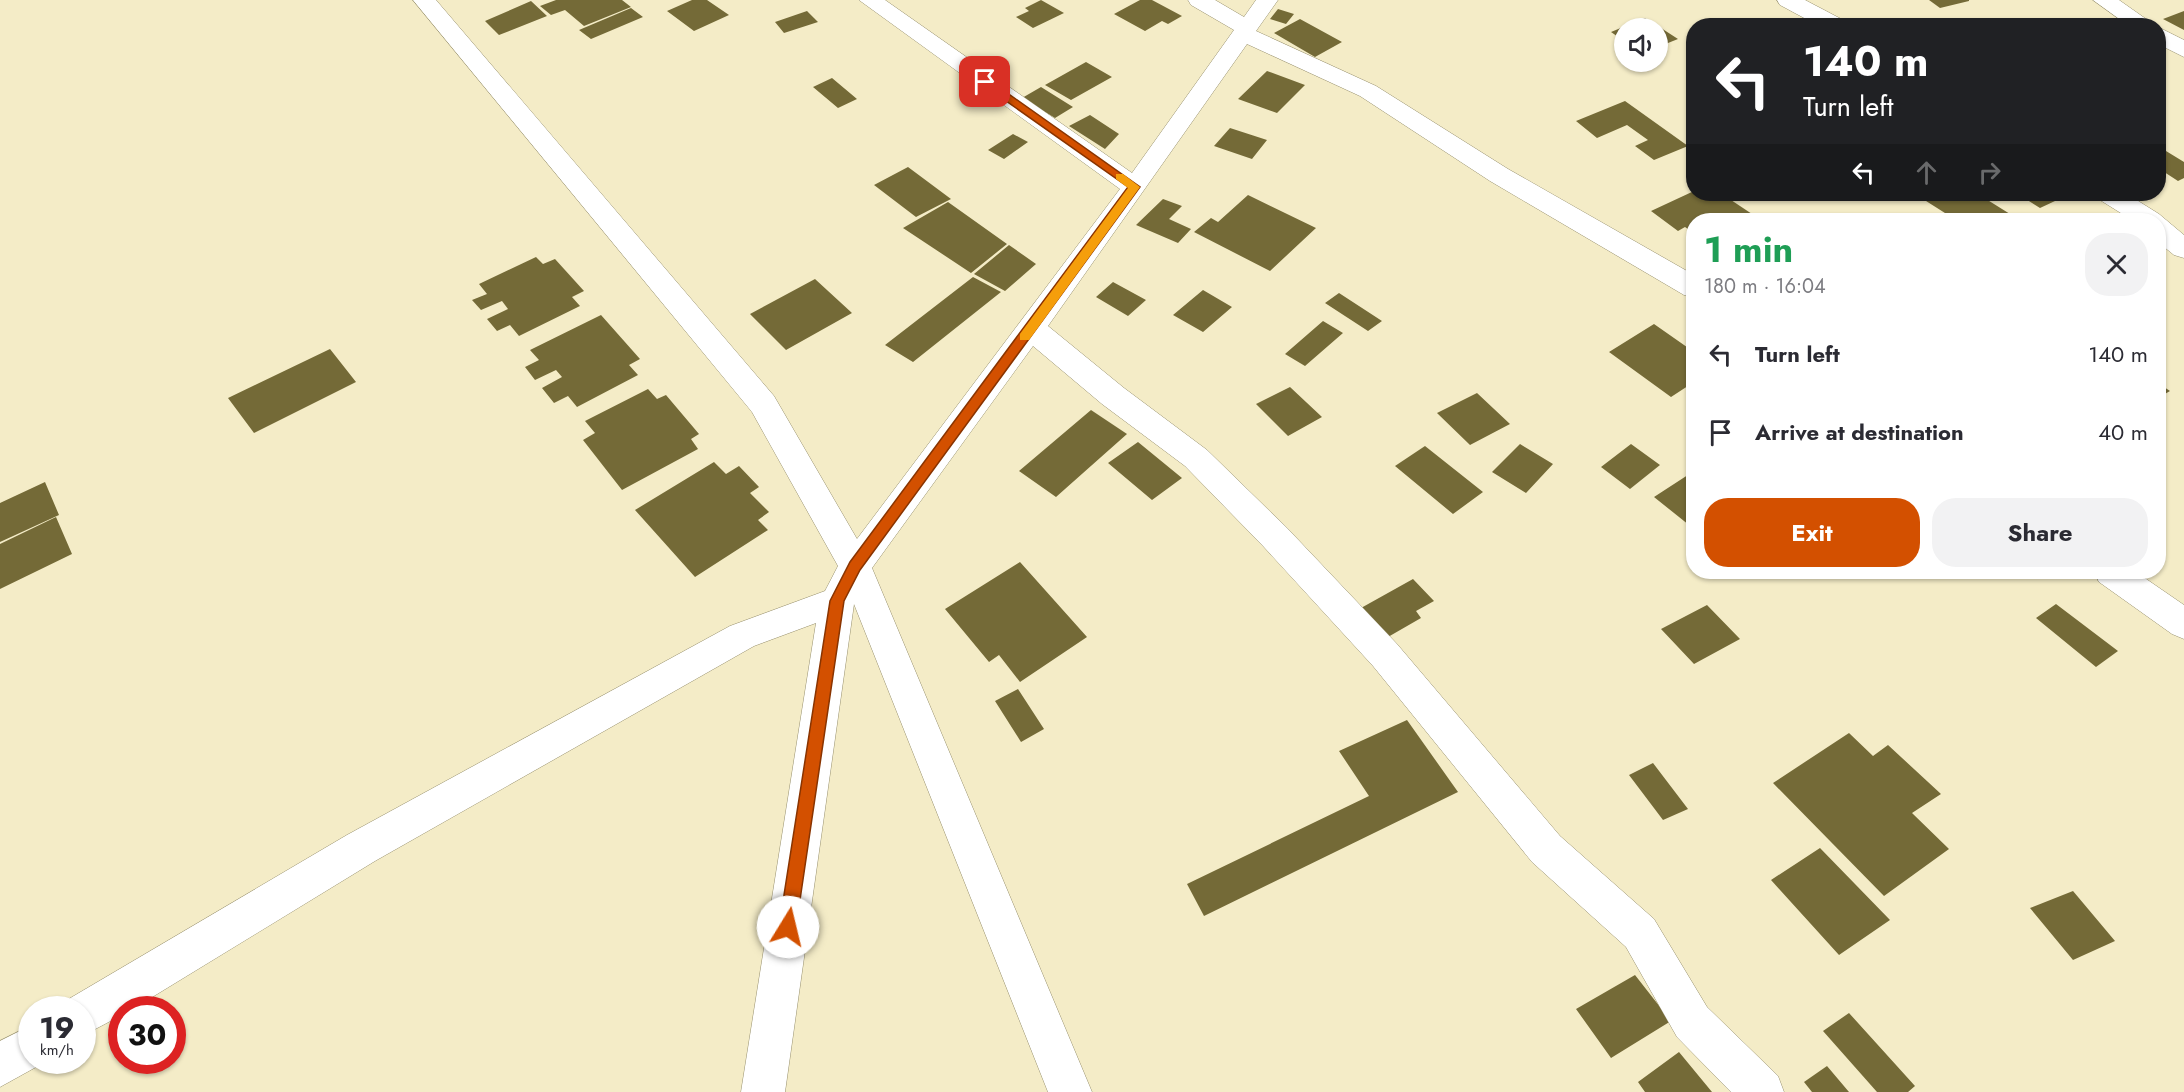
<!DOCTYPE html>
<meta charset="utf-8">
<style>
:root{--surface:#fff;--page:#f2f2f3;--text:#2b2b33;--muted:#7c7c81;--accent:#d35000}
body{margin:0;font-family:Jost,sans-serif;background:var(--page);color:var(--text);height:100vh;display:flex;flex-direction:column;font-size:22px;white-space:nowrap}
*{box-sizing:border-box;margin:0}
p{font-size:20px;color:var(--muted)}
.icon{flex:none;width:33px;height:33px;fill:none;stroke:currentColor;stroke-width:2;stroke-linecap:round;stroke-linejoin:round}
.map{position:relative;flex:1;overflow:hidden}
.details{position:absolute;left:1686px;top:213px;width:480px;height:366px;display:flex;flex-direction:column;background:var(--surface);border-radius:24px;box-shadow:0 2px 4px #0004}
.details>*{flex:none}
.guide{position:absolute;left:1686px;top:18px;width:480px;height:183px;border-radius:24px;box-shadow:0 2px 4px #0004;background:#202124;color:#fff;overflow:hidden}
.buttons{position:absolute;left:1614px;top:18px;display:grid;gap:12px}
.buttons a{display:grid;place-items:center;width:54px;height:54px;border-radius:50%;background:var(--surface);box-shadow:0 2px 4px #0004;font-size:30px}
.speed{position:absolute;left:18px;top:996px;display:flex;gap:12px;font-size:30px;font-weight:700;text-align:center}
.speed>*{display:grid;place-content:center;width:78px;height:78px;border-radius:50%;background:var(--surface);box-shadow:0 2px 4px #0004;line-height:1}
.speed small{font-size:15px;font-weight:400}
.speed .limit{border:9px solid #d22;background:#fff;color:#111}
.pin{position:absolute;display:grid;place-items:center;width:51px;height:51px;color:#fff;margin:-26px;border-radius:12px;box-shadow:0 3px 9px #0006}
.me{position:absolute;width:66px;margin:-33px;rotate:9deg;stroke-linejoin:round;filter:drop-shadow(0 0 4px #0008)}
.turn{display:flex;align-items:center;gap:21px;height:126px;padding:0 18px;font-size:27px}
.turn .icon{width:78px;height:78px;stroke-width:2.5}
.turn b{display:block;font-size:42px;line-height:51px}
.lanes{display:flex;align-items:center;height:57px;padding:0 18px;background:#0003;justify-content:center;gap:30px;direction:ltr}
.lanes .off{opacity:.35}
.round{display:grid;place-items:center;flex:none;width:63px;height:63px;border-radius:24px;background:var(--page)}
.overview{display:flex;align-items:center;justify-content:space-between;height:102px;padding:0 18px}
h1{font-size:36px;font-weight:700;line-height:45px;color:#1e9e55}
.cta{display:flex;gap:12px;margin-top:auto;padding:12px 18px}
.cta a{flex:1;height:69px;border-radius:24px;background:var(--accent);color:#fff;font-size:24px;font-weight:700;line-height:69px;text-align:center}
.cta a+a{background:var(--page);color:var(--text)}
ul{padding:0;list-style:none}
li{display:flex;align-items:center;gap:18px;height:78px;padding:0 18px}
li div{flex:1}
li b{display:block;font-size:22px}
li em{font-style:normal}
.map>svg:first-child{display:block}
.building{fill:#746a37}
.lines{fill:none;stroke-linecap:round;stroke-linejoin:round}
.minor-casing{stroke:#97906e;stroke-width:1}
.minor{fill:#fff;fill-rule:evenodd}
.route{fill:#d35000;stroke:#893400;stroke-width:1.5}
.slow{fill:#f59e0b}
</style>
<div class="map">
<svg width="2184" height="1092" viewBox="0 0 2184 1092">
<rect width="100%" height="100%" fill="#f4ecc7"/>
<path class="building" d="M556 0H622L631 7 584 26 565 10 551 15 540 6Z
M692 0H707L729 15 694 31 667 11Z
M1041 0 1064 13 1033 28 1016 17 1029 11 1025 8Z
M1140 0H1152L1182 16 1168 24 1162 21 1145 31 1114 14Z
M1929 0H1969V1L1940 8Z
M531 1 547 16 499 35 485 21Z
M631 8 643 17 591 39 579 30Z
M1278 9 1294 14 1286 24 1270 19Z
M807 11 818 22 784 33 775 22Z
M2184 11V30L2163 19Z
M1645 18 1661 28 1678 39 1658 47V28H1624V41L1611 32Z
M1300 19 1342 42 1315 57 1274 33Z
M1813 19 1819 26H1796L1793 22Z
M1086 62 1112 77 1071 100 1045 85Z
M1267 71 1305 85 1277 113 1238 99Z
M832 78 857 99 838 108 813 87Z
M1041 87 1073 107 1055 118 1022 98Z
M1625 101 1688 146 1654 160 1635 146 1648 140 1627 125 1597 138 1576 121Z
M1090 115 1119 134 1105 149 1069 126Z
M1230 128 1267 140 1252 159 1214 146Z
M1013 134 1028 142 1004 159 988 150Z
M2166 151 2184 162V178L2178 181 2158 168V153Z
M908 167 951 199 916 217 874 185Z
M1694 191V194H1722L1761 220H1694V233L1685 227 1678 231 1651 211Z
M1915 194H1978L2018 219 1956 220Z
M2018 194H2070L2040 208Z
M1248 195 1316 228 1270 271 1194 232 1211 218 1218 222Z
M1163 199 1182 206 1169 219 1191 229 1178 243 1136 225Z
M948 202 1007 244 971 273 903 228Z
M1937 213 1948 220H1922Z
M1009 245 1036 264 1005 291 974 274Z
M536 257 543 264 555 259 584 291 572 297 580 306 519 336 510 325 497 331 487 319 508 309 502 301 481 310 472 300 487 294 479 284Z
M973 277 1001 292 913 362 885 345Z
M815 279 852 313 786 350 750 314Z
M1113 282 1146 300 1128 316 1096 297Z
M1203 290 1232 307 1203 332 1173 315Z
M1339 293 1382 321 1368 331 1325 303Z
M601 315 640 359 629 365 638 375 577 407 568 396 554 403 542 388 562 377 556 370 535 380 525 367 539 360 530 350Z
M1323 321 1343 333 1305 366 1285 354Z
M1654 324 1694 352V382L1671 397 1609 352Z
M330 349 356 382 254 433 228 398Z
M2158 383 2170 391 2158 398Z
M1290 387 1322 417 1288 436 1256 404Z
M648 389 657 399 666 395 699 434 691 439 698 449 622 490 583 440 595 433 585 421Z
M1477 393 1510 424 1470 445 1437 413Z
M1091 410 1127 434 1056 497 1019 471Z
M1138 442 1182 478 1152 500 1108 463Z
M1520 444 1553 464 1526 493 1492 472Z
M1631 444 1660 465 1630 489 1601 467Z
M1425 446 1483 492 1453 514 1395 466Z
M714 462 726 474 739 466 759 487 750 493 769 512 758 520 768 530 695 577 635 510Z
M1694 471V529L1654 497Z
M45 482 59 515 0 542V503Z
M56 517 72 554 0 589V544Z
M1020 562 1087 637 1020 682 999 655 989 662 945 609Z
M1413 579 1434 601 1416 611 1421 618 1388 637 1361 608Z
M2056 604 2118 651 2096 667 2036 618Z
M1707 605 1740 639 1694 664 1661 629Z
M1018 689 1044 729 1021 742 995 701Z
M1407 720 1458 792 1204 916 1187 884 1369 796 1339 751Z
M1849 733 1873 756 1888 745 1941 794 1912 813 1949 849 1884 896 1773 783Z
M1653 763 1688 809 1663 820 1629 775Z
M1820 848 1890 920 1839 955 1771 880Z
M2073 891 2115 941 2073 960 2030 908Z
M1635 975 1671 1021 1611 1058 1576 1009Z
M1849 1013 1915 1086 1908 1092H1877L1823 1031Z
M1679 1052 1712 1092H1645L1638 1082Z
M1827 1066 1849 1092H1812L1804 1082Z"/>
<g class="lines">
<defs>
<path id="minor" d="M413 0H436L774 396 857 539 1120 189 859 0H885L1132 173 1234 30 1191 5 1188 0H1215L1244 17 1256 0H1278L1256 31 1376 86 1508 169 1694 275V297L1684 295 1490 181 1360 96 1247 44 1048 326 1124 388 1207 450 1287 528 1397 644 1560 836 1654 919 1707 1007 1778 1076 1784 1092H1731L1677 1037 1626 947 1532 862 1373 666 1263 546 1185 466 1102 404 1033 346 872 568 1092 1092H1048L854 604 785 1092H741L816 623 754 646 375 861 131 1010H122V1015L82 1036V1010H63L67 1000 347 835 730 626 825 591 838 566 752 412Z
M1777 0H1805L1845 21 1848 26H1819L1780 5Z
M2093 0H2119L2156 26H2129Z
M2158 27 2184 40V57L2158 44Z
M2096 194H2127L2159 214 2184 235V258L2174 255 2158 242V220H2132L2100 200Z
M2094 572H2136L2184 605V639L2172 634 2099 582Z
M32 1025V1060L47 1061 0 1087V1041Z"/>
</defs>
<use href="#minor" class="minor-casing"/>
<use href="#minor" class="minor"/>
</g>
<path class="route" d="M982 80H989L1140 187 860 570 844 601 796 927 794 933 788 935 782 933 779 927 830 601 850 562 1128 187 982 84Z"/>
<path class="slow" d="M1116 174H1123L1140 187 1029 340H1020V334L1128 188 1116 179Z"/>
</svg>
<div class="buttons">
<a><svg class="icon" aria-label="sound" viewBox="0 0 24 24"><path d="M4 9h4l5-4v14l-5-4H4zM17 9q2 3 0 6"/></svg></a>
</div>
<div class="speed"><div>19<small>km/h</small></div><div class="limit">30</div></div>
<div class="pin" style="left:985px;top:82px;background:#d93025"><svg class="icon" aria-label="arrive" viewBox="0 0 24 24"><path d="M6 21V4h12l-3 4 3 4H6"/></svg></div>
<svg class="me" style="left:788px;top:927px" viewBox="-20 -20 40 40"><circle r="19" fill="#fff"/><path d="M0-13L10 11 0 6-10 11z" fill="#d35000"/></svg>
<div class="guide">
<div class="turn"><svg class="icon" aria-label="left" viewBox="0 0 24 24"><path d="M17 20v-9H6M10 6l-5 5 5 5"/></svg><div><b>140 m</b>Turn left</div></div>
<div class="lanes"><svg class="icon" aria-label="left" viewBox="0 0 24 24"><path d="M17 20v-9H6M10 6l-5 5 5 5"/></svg><svg class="icon off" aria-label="ahead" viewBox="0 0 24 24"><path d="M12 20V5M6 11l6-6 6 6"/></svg><svg class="icon off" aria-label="right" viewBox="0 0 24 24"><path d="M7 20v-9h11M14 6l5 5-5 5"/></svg></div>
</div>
<section class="details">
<div class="overview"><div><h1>1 min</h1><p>180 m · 16:04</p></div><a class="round"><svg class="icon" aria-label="close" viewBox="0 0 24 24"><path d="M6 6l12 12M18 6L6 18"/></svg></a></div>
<ul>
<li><svg class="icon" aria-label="left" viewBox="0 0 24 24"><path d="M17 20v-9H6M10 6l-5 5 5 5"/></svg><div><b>Turn left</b></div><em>140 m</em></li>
<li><svg class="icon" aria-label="arrive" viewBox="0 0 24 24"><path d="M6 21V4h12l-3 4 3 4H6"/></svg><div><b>Arrive at destination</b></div><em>40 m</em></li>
</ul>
<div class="cta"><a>Exit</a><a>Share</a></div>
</section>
</div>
